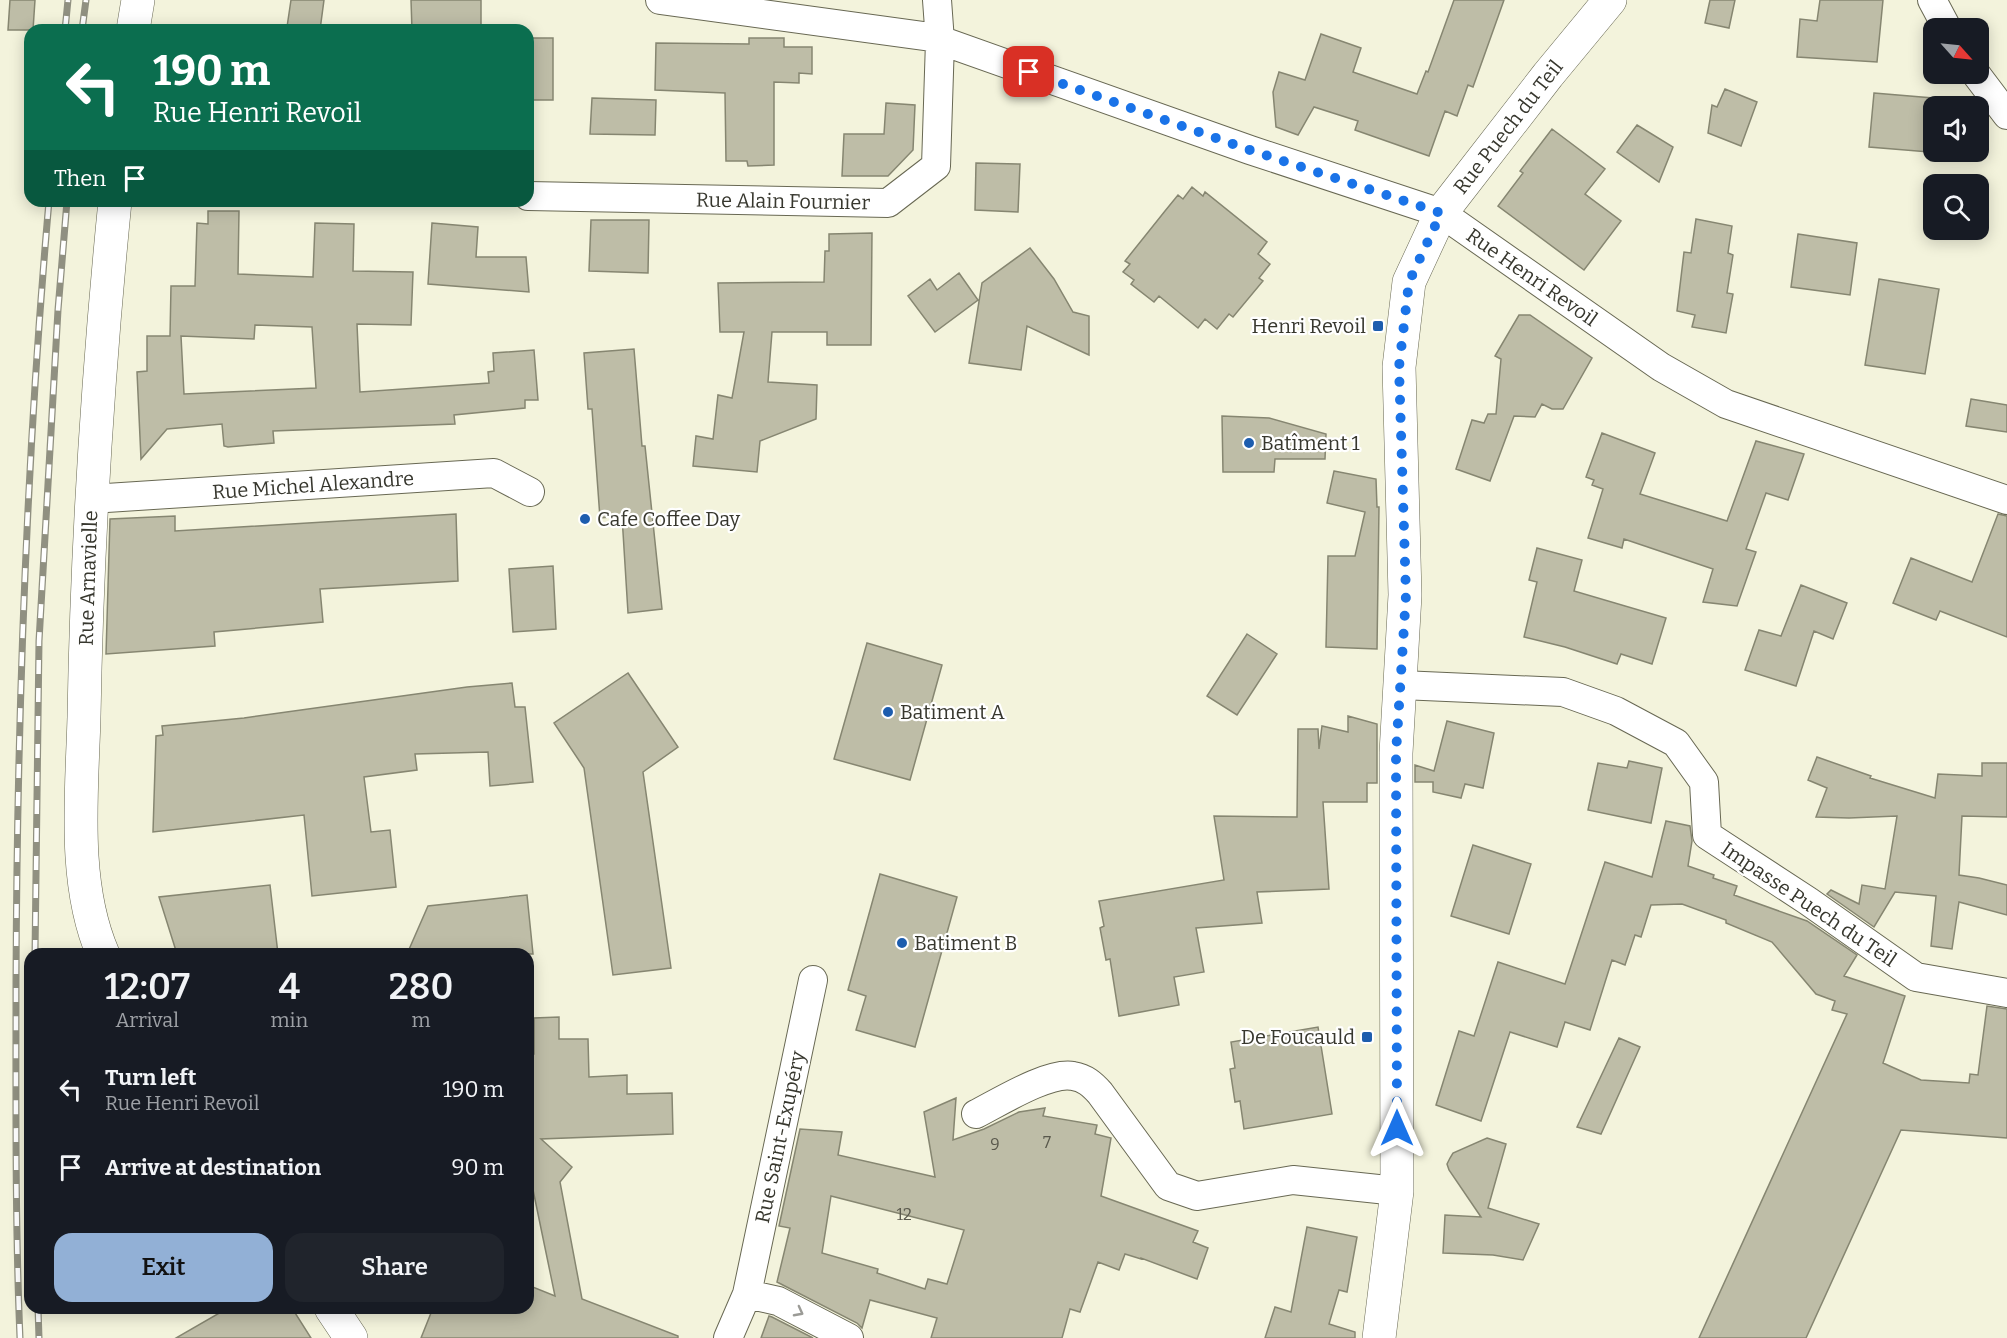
<!DOCTYPE html>
<meta charset="utf-8">
<style>
:root{--surface:#171b24;--page:#20242c;--text:#f1f3f6;--muted:#9ea1a6;--accent:#92b0d6}
body{margin:0;font-family:Bitter,serif;background:var(--page);color:var(--text);height:100vh;display:flex;flex-direction:column;font-size:22px;white-space:nowrap}
*{box-sizing:border-box;margin:0}
p{font-size:20px;color:var(--muted)}
.icon{flex:none;width:33px;height:33px;fill:none;stroke:currentColor;stroke-width:2;stroke-linecap:round;stroke-linejoin:round}
.map{position:relative;flex:1;overflow:hidden}
.drawer{position:absolute;left:24px;top:948px;width:510px;height:366px;display:flex;flex-direction:column;background:var(--surface);border-radius:18px;box-shadow:0 3px 15px #0003}
.drawer>*{flex:none}
.guide{position:absolute;left:24px;top:24px;width:510px;height:183px;border-radius:18px;box-shadow:0 3px 15px #0003;background:#0b6e4f;color:#fff;overflow:hidden}
.needle{width:39px;rotate:117deg}
.fabs{position:absolute;left:1923px;top:18px;display:grid;gap:12px}
.fabs a{display:grid;place-items:center;width:66px;height:66px;border-radius:12px;background:var(--surface);box-shadow:0 3px 15px #0003;font-size:30px}
.pin{position:absolute;display:grid;place-items:center;width:51px;height:51px;color:#fff;margin:-26px;border-radius:12px;box-shadow:0 3px 9px #0006}
.me{position:absolute;width:66px;margin:-33px;rotate:0deg;stroke-linejoin:round;filter:drop-shadow(0 0 4px #0008)}
.turn{display:flex;align-items:center;gap:21px;height:126px;padding:0 30px;font-size:27px}
.turn .icon{width:78px;height:78px;stroke-width:2.5}
.turn b{display:block;font-size:42px;line-height:51px}
.then{display:flex;align-items:center;height:57px;padding:0 30px;background:#0003;gap:12px;font-size:22px}
.eta{display:flex;justify-content:space-evenly;align-items:center;height:102px;text-align:center}
.eta b{font-size:36px;font-weight:600;line-height:42px}
.primary-button{display:flex;gap:12px;margin-top:auto;padding:12px 30px}
.primary-button a{flex:1;height:69px;border-radius:18px;background:var(--accent);color:#111;font-size:24px;font-weight:600;line-height:69px;text-align:center}
.primary-button a+a{background:var(--page);color:var(--text)}
ul{padding:0;list-style:none}
li{display:flex;align-items:center;gap:18px;height:78px;padding:0 30px}
li div{flex:1}
li b{display:block;font-size:22px}
li em{font-style:normal}
.map>svg:first-child{display:block}
.building{fill:#bebda7;stroke:#868671;stroke-width:1.5;fill-rule:evenodd}
.lines{fill:none;stroke-linecap:round;stroke-linejoin:round}
.minor-casing{stroke:#686853;stroke-width:30}
.tertiary-casing{stroke:#686853;stroke-width:34}
.minor{stroke:#fff;stroke-width:28}
.tertiary{stroke:#fff;stroke-width:33}
.rail-casing{stroke:#909081;stroke-width:7}
.rail{stroke:#fff;stroke-width:4.5;stroke-dasharray:14;stroke-linecap:butt}
.oneway{stroke:#9b9b96}
.route{stroke:#1a73e8;stroke-width:10;stroke-dasharray:0 18}
.poi-dot{fill:#1d5dae;stroke:#fff;stroke-width:2}
.labels{text-anchor:middle;dominant-baseline:central;stroke-width:4.5;stroke-linejoin:round;paint-order:stroke}
.number-label{font-size:16px;fill:#59584c}
.street-label{font-size:20px;fill:#37372e;stroke:#fff}
.poi-label{font-size:20px;fill:#37372e;stroke:#fff;text-anchor:start}
</style>
<div class="map">
<svg width="2007" height="1338" viewBox="0 0 2007 1338">
<rect width="100%" height="100%" fill="#f3f3dc"/>
<path class="building" d="M10 0H35L33 30H8Z
M291 0H324L320 30 287 27Z
M411 0H481V29L412 30Z
M1454 0H1504L1473 87 1468 85 1457 116 1445 111 1429 156 1355 130 1358 121 1314 107 1298 135 1276 127 1273 92 1279 72 1305 80 1321 34 1361 48 1353 72 1417 94 1426 71 1428 72Z
M1710 0H1735L1729 28 1705 23Z
M1820 0H1883L1877 62 1797 57 1800 19 1817 21Z
M528 38H553V100H528Z
M749 38H784V47H812V74L799 73V83L774 82V165L748 166 747 161H726L725 93 655 90 656 43 749 44Z
M1725 89 1757 102 1741 146 1708 133 1712 105 1717 107Z
M1874 93 1933 98 1929 152 1869 147Z
M592 98 656 100 655 135 590 134Z
M886 103 915 105 913 150 888 176H842L844 134H884Z
M1637 125 1673 147 1659 182 1617 152Z
M1552 129 1605 169 1585 194 1621 221 1584 270 1498 206 1523 173 1520 171Z
M976 163 1020 164 1018 212 975 210Z
M1192 187 1203 196 1205 192 1267 242 1258 254 1270 264 1259 278 1263 281 1233 317 1229 314 1217 329 1205 319 1198 328 1159 296 1154 302 1131 284 1134 280 1123 272 1130 264 1125 261 1165 211 1178 195 1183 199Z
M208 211H239L238 274 313 277 315 223 354 224 353 271 413 272 411 325 357 324 360 392 489 383 488 372 494 371 493 353 534 350 538 400H525V408L454 415 455 424 273 431 274 443 228 447 224 446 222 424 167 429 141 459 137 372 147 371V336H170L171 286H195L197 223 208 224ZM255 325 312 327 316 388 184 394 181 336 254 339Z
M1696 219 1732 226 1728 253 1733 255 1727 293 1733 294 1726 333 1692 327 1695 315 1677 311 1684 252 1691 253Z
M591 220H649L648 273 589 271Z
M432 223 478 227 476 257H526L529 292 428 284Z
M872 233 871 345H827V332H772L768 382 817 385 816 419 760 441 757 472 693 466 696 436 713 439 718 395 732 398 744 332H720L718 283 824 282 825 251H829V234Z
M1798 234 1857 243 1850 295 1791 287Z
M1030 248 1054 279 1073 312 1089 316V355L1027 326 1021 370 969 363 982 283Z
M959 273 978 300 935 332 908 296 930 279 937 290Z
M1879 279 1939 289 1925 374 1865 365Z
M1519 315H1530L1592 358 1563 409H1552L1542 404 1535 417 1514 416 1490 481 1456 469 1472 420 1484 423 1488 414H1496L1501 359 1495 356Z
M634 349 642 446H645L662 609 628 613 622 516 600 518 592 409H588L584 353Z
M1971 399 2007 405V432L1966 426Z
M1222 416 1269 418 1326 434 1325 459H1275L1274 472H1223Z
M1602 433 1655 453 1640 494 1727 521 1756 441 1804 454 1788 500 1766 493 1746 549 1756 552 1737 606 1703 602 1713 569 1624 539 1622 548 1588 538 1603 489 1592 485 1594 480 1586 477Z
M1334 471 1376 479 1377 507H1379L1377 649 1326 647 1328 556H1355L1365 512 1327 503Z
M456 514 458 581 320 589 323 622 214 632 215 646 106 654 110 519 175 516V531Z
M1998 514 2007 516V637L1940 611 1936 620 1893 603 1911 558 1972 582Z
M1537 548 1582 560 1574 591 1666 618 1652 664 1621 654 1617 664 1565 647 1524 637 1537 582 1529 580Z
M553 566 556 629 513 632 509 569Z
M1801 585 1847 603 1833 639 1814 631 1796 686 1745 670 1759 630 1781 636Z
M1247 634 1277 654 1237 715 1207 696Z
M867 643 942 665 910 780 834 759Z
M628 673 678 747 643 772 671 968 613 975 584 768 554 723Z
M512 683 515 707H525L533 782 490 786 488 752 415 754 417 770 364 777 371 832 390 830 396 887 312 896 304 815 153 832 156 736 163 735 162 726 244 718 467 687Z
M1348 716 1377 724V783H1367V802H1323L1329 889 1257 892 1262 923 1196 928 1204 972 1174 977 1179 1005 1119 1016 1110 959 1106 960 1100 928 1104 926 1099 901 1224 880 1214 816 1297 817 1298 729H1318L1319 749 1322 726 1348 732Z
M1447 721 1494 733 1483 788 1465 784 1461 798 1433 792V782H1415V765L1434 771Z
M1817 757 1871 776 1870 778 1935 798 1938 774 1982 776V763H2007V817L1962 816 1959 875 1979 878 2007 885V915L1959 902 1952 949 1931 946 1936 896 1895 892 1874 927 1827 894 1831 890 1859 904 1862 885 1885 889 1897 816 1849 818 1816 817 1827 788 1808 780Z
M1629 761 1662 768 1651 823 1588 810 1598 763 1627 768Z
M1666 821 1690 826 1692 841 1688 866 1714 875 1713 878 1737 886 1734 895 1807 921 1857 955 1844 976 1905 996 1883 1063 1921 1080 1969 1083 1970 1074 1978 1075 1987 1006 2007 1009V1138L1901 1130 1806 1338H1699L1847 1014 1832 1010 1835 1001 1816 994 1772 942 1726 923V920L1682 904 1651 905 1641 937 1635 935 1625 965 1612 960 1590 1030 1565 1022 1557 1047 1510 1032 1481 1121 1436 1105 1459 1031 1474 1036 1498 962 1565 984 1605 862 1652 877Z
M1473 845 1531 864 1509 934 1451 916Z
M880 874 957 897 915 1047 856 1030 866 996 848 990Z
M270 885 278 954H177L159 897Z
M527 895 533 954H407L428 906Z
M559 1017V1039H588L589 1077 627 1075V1094L672 1093 673 1134 541 1139 572 1167 560 1182 582 1299 678 1336V1338H421L433 1308H528V1285L555 1296 532 1185 528 1186V1054H534V1018Z
M1318 1027 1332 1114 1244 1129 1240 1101 1235 1102 1230 1069 1235 1068 1231 1042Z
M1619 1038 1640 1047 1601 1134 1577 1127Z
M956 1098 953 1140 984 1129 1019 1112 1045 1108 1043 1116 1097 1125 1095 1134 1111 1138 1101 1196 1198 1231 1193 1242 1208 1248 1197 1279 1141 1258V1259L1125 1254 1119 1270 1098 1262 1080 1312 1070 1309 1062 1338H931L937 1318 870 1300 862 1328 857 1323 777 1282 790 1228 779 1226 800 1129 842 1132 838 1155 935 1177 924 1112ZM831 1196 964 1230 947 1284 928 1279 925 1289 877 1273 878 1269 822 1253Z
M1487 1138 1506 1144 1488 1208 1539 1224 1523 1260 1493 1255 1443 1253 1445 1215 1481 1217 1449 1170 1447 1164 1450 1158 1453 1153Z
M1307 1227 1357 1237 1347 1292 1339 1290 1329 1324 1355 1332V1338H1265L1275 1307 1291 1312Z
M228 1308H292L311 1338H176Z
M769 1316 772 1317 813 1338H761Z"/>
<g class="lines">
<defs>
<path id="minor" d="M660 0 931 37 1250 150 1441 213 1661 367 1726 404 2007 500
M1932 0 1947 28
M1976 74 2007 115
M528 196 888 203 936 166 940 41 937 0
M91 499 494 473 530 492
M1401 685 1563 692 1616 711 1676 743 1704 782 1707 835 1808 901 1916 977 2007 993
M976 1114C998 1103 1049 1071 1073 1076 1085 1078 1092 1084 1100 1093L1168 1186 1197 1196 1293 1180 1397 1191
M747 1294 778 1301 849 1338
M728 1338 747 1294 813 980"/>
<path id="tertiary" d="M133 30 138 0
M103 954C72 883 82 792 84 717 87 544 98 372 115 201
M331 1308 351 1338
M1379 1338 1397 1191 1396 753 1405 595 1399 367 1409 282 1441 213 1548 75 1610 0"/>
</defs>
<use href="#minor" class="minor-casing"/>
<use href="#tertiary" class="tertiary-casing"/>
<use href="#minor" class="minor"/>
<use href="#tertiary" class="tertiary"/>
<defs>
<path id="rail" d="M65 30 68 0
M82 30 86 0
M35 954 39 641 58 310 67 201
M38 1308 39 1338
M20 1338C15 1220 16 1102 16 983 17 722 26 461 49 201"/>
</defs>
<use href="#rail" class="rail-casing"/>
<use href="#rail" class="rail"/>
</g>
<defs><path id="oneway-chevron" d="M-2-3.5L2.5 0L-2 3.5" fill="none" stroke-width="1.6" stroke-linecap="round" stroke-linejoin="round" transform="scale(1.5)"/></defs>
<use class="oneway" href="#oneway-chevron" transform="translate(799 1312) rotate(28)"/>
<g class="lines">
<path class="route" d="M1029 72 1250 150 1441 213 1409 282 1399 367 1406 595 1396 753 1397 1128"/>
</g>
<g class="poi-dot">
<rect x="1372" y="320" width="12" height="12" rx="3"/>
<circle cx="1249" cy="443" r="6"/>
<circle cx="585" cy="519" r="6"/>
<circle cx="888" cy="712" r="6"/>
<circle cx="902" cy="943" r="6"/>
<rect x="1361" y="1031" width="12" height="12" rx="3"/>
</g>
<g class="labels">
<g class="number-label">
<text x="1047" y="1142">7</text>
<text x="995" y="1144">9</text>
<text x="904" y="1214">12</text>
</g>
<g class="street-label">
<text transform="translate(1508 127) rotate(-52)">Rue Puech du Teil</text>
<text transform="translate(783 201) rotate(1)">Rue Alain Fournier</text>
<text transform="translate(1532 277) rotate(35)">Rue Henri Revoil</text>
<text transform="translate(313 485) rotate(-4)">Rue Michel Alexandre</text>
<text transform="translate(88 578) rotate(-88)">Rue Arnavielle</text>
<text transform="translate(1809 904) rotate(34)">Impasse Puech du Teil</text>
<text transform="translate(780 1137) rotate(-78)">Rue Saint-Exupéry</text>
</g>
<g class="poi-label">
<text x="1366" y="326" text-anchor="end">Henri Revoil</text>
<text x="1261" y="443">Batîment 1</text>
<text x="597" y="519">Cafe Coffee Day</text>
<text x="900" y="712">Batiment A</text>
<text x="914" y="943">Batiment B</text>
<text x="1355" y="1037" text-anchor="end">De Foucauld</text>
</g>
</g>
</svg>
<div class="fabs">
<a><svg class="needle" viewBox="-14 -14 28 28"><path d="M0-13l5 13h-10z" fill="#e53935"/><path d="M0 13l5-13h-10z" fill="#9ea1a6"/></svg></a>
<a><svg class="icon" aria-label="sound" viewBox="0 0 24 24"><path d="M4 9h4l5-4v14l-5-4H4zM17 9q2 3 0 6"/></svg></a>
<a><svg class="icon" aria-label="search" viewBox="0 0 24 24"><circle cx="10" cy="10" r="6"/><path d="M15 15l6 6"/></svg></a>
</div>
<div class="pin" style="left:1029px;top:72px;background:#d93025"><svg class="icon" aria-label="arrive" viewBox="0 0 24 24"><path d="M6 21V4h12l-3 4 3 4H6"/></svg></div>
<svg class="me" style="left:1397px;top:1128px" viewBox="-20 -20 40 40"><path d="M0-17L14 15 0 8-14 15z" fill="#1a73e8" stroke="#fff" stroke-width="4"/></svg>
<div class="guide">
<div class="turn"><svg class="icon" aria-label="left" viewBox="0 0 24 24"><path d="M17 20v-9H6M10 6l-5 5 5 5"/></svg><div><b>190 m</b>Rue Henri Revoil</div></div>
<div class="then">Then<svg class="icon" aria-label="arrive" viewBox="0 0 24 24"><path d="M6 21V4h12l-3 4 3 4H6"/></svg></div>
</div>
<section class="drawer">
<div class="eta">
<div><b>12:07</b><p>Arrival</p></div>
<div><b>4</b><p>min</p></div>
<div><b>280</b><p>m</p></div>
</div>
<ul>
<li><svg class="icon" aria-label="left" viewBox="0 0 24 24"><path d="M17 20v-9H6M10 6l-5 5 5 5"/></svg><div><b>Turn left</b><p>Rue Henri Revoil</p></div><em>190 m</em></li>
<li><svg class="icon" aria-label="arrive" viewBox="0 0 24 24"><path d="M6 21V4h12l-3 4 3 4H6"/></svg><div><b>Arrive at destination</b></div><em>90 m</em></li>
</ul>
<div class="primary-button"><a>Exit</a><a>Share</a></div>
</section>
</div>
